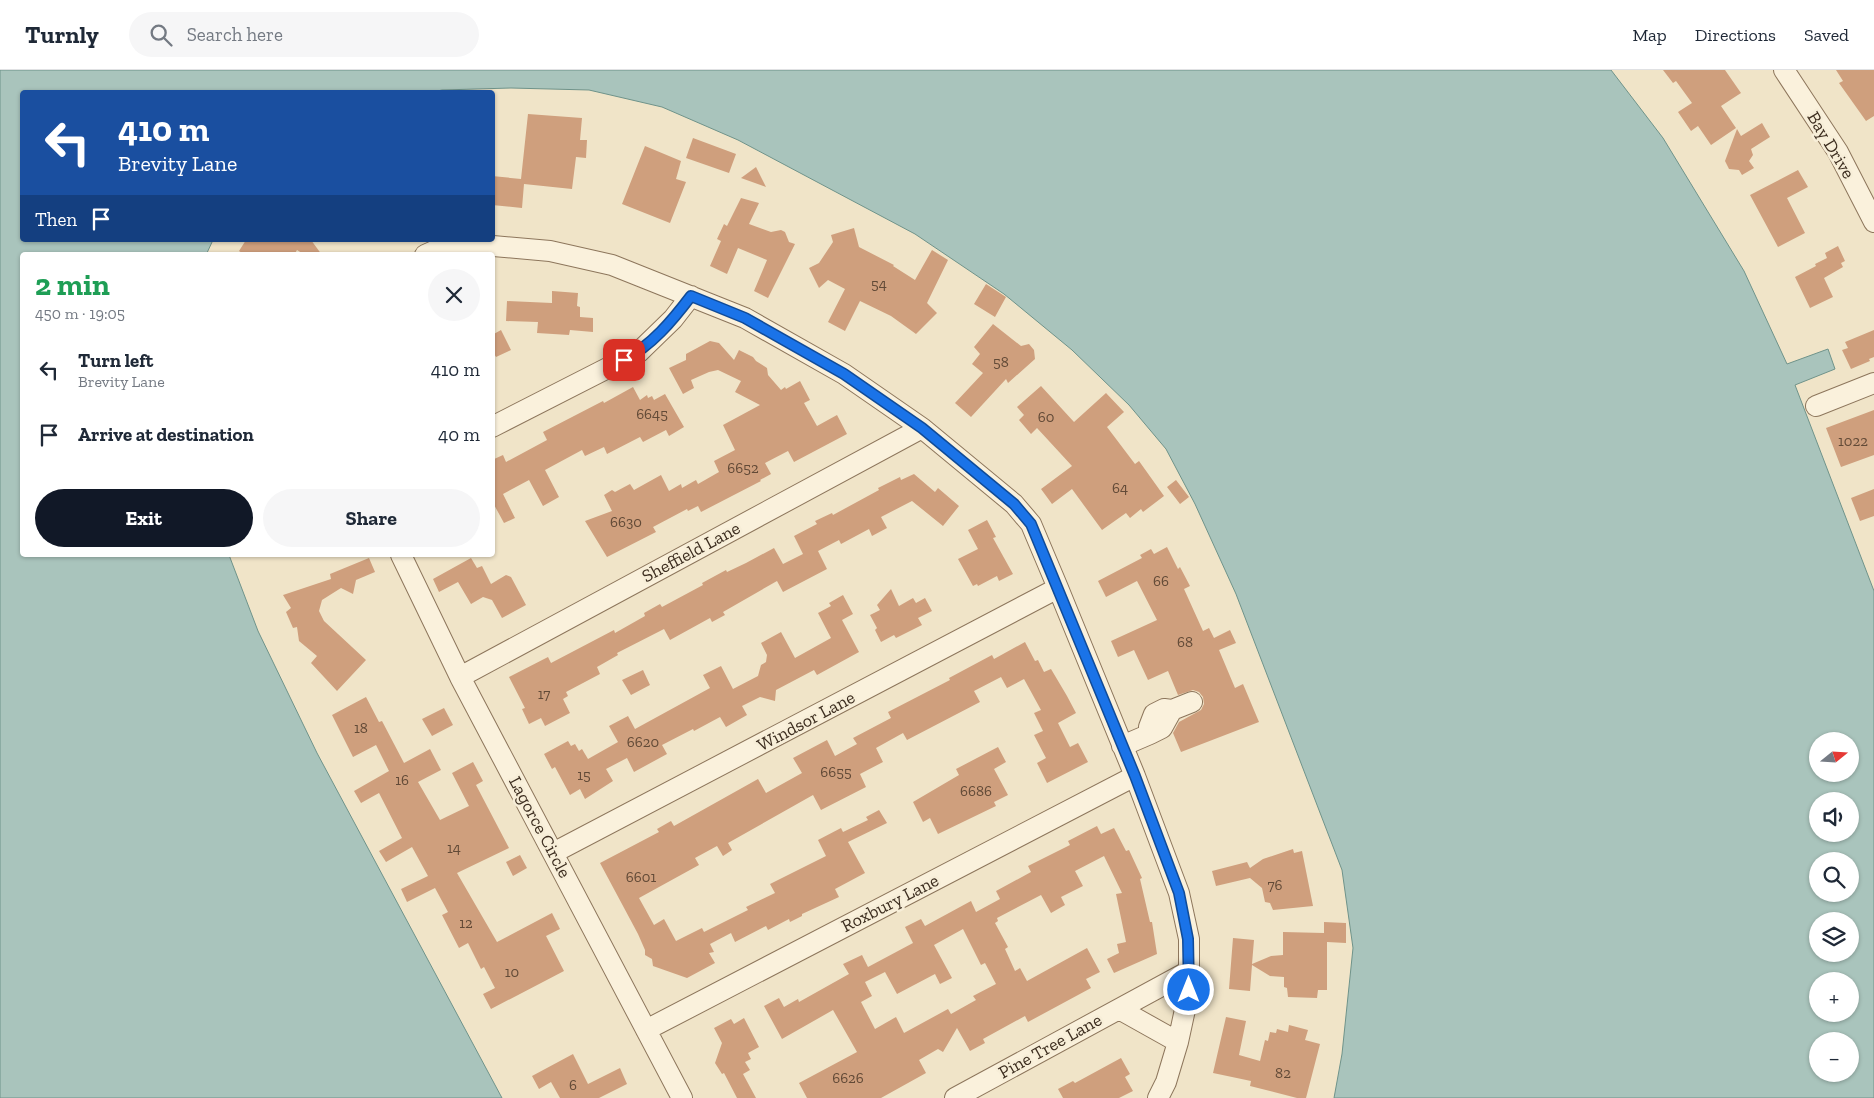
<!DOCTYPE html>
<meta charset="utf-8">
<style>
:root{--surface:#fff;--page:#f6f6f7;--text:#1f2937;--muted:#747a83;--line:#e0e1e3;--accent:#111827}
body{margin:0;font-family:"Zilla Slab",serif;background:var(--page);color:var(--text);height:100vh;display:flex;flex-direction:column;font-size:19px;white-space:nowrap}
*{box-sizing:border-box;margin:0}
p{font-size:16px;color:var(--muted)}
.icon{flex:none;width:28px;height:28px;fill:none;stroke:currentColor;stroke-width:2;stroke-linecap:round;stroke-linejoin:round}
.map{position:relative;flex:1;overflow:hidden}
.sheet{position:absolute;left:20px;top:182px;width:475px;height:305px;display:flex;flex-direction:column;background:var(--surface);border-radius:5px;box-shadow:0 1px 4px #0004}
.sheet>*{flex:none}
.hud{position:absolute;left:20px;top:20px;width:475px;height:152px;border-radius:5px;box-shadow:0 1px 4px #0004;background:#1a4fa0;color:#fff;overflow:hidden}
.needle{width:32px;rotate:72deg}
.buttons{position:absolute;left:1809px;top:662px;display:grid;gap:10px}
.buttons a{display:grid;place-items:center;width:50px;height:50px;border-radius:50%;background:var(--surface);box-shadow:0 1px 4px #0004;font-size:25px}
.pin{position:absolute;display:grid;place-items:center;width:42px;height:42px;color:#fff;margin:-21px;border-radius:10px;box-shadow:0 2px 8px #0006}
.me{position:absolute;width:55px;margin:-28px;rotate:0deg;stroke-linejoin:round;filter:drop-shadow(0 0 4px #0008)}
.turn{display:flex;align-items:center;gap:18px;height:105px;padding:0 15px;font-size:22px}
.turn .icon{width:65px;height:65px;stroke-width:2.5}
.turn b{display:block;font-size:35px;line-height:42px}
.then{display:flex;align-items:center;height:48px;padding:0 15px;background:#0003;gap:10px;font-size:19px}
.round{display:grid;place-items:center;flex:none;width:52px;height:52px;border-radius:26px;background:var(--page)}
.summary{display:flex;align-items:center;justify-content:space-between;height:85px;padding:0 15px}
h1{font-size:30px;font-weight:700;line-height:38px;color:#1e9e55}
.button{display:flex;gap:10px;margin-top:auto;padding:10px 15px}
.button a{flex:1;height:58px;border-radius:30px;background:var(--accent);color:#fff;font-size:20px;font-weight:700;line-height:58px;text-align:center}
.button a+a{background:var(--page);color:var(--text)}
ul{padding:0;list-style:none}
li{display:flex;align-items:center;gap:15px;height:65px;padding:0 15px}
li div{flex:1}
li b{display:block;font-size:19px}
li em{font-style:normal}
header{display:flex;align-items:center;gap:30px;box-sizing:border-box;height:70px;padding:0 25px;background:var(--surface);border-bottom:1px solid var(--line)}
header strong{font-size:24px}
nav{display:flex;gap:28px;margin-inline-start:auto;font-size:18px}
.search{width:350px;height:45px;background:var(--page);display:flex;align-items:center;gap:12px;box-sizing:border-box;padding:0 18px;border-radius:28px;color:var(--muted);font-size:19px}
.map>svg:first-child{display:block}
.water{fill:#a9c4bc;stroke:#6f938a;fill-rule:evenodd}
.building{fill:#cf9f7d;fill-rule:evenodd}
.lines{fill:none;stroke-linecap:round;stroke-linejoin:round}
.minor-casing{stroke:#8d765c;stroke-width:22}
.minor{stroke:#faf1dc;stroke-width:20}
.route-casing{stroke:#114b97;stroke-width:12}
.route{stroke:#1a73e8;stroke-width:9}
.labels{text-anchor:middle;dominant-baseline:central;stroke-width:5;stroke-linejoin:round;paint-order:stroke}
.number-label{font-size:15px;fill:#624a37}
.street-label{font-size:18px;fill:#3d2e20;stroke:#f7eed8}
</style>
<header>
<strong>Turnly</strong>
<div class="search"><svg class="icon" aria-label="search" viewBox="0 0 24 24"><circle cx="10" cy="10" r="6"/><path d="M15 15l6 6"/></svg>Search here</div>
<nav><a>Map</a><a>Directions</a><a>Saved</a></nav>
</header>
<div class="map">
<svg width="1874" height="1028" viewBox="0 0 1874 1028">
<rect width="100%" height="100%" fill="#f0e4c8"/>
<path class="water" d="M0 0H1611L1663 68 1744 201 1787 294 1828 279 1835 299 1795 315 1874 521V1028H1334L1342 984 1353 878 1342 800 1236 524 1195 434 1166 379 1129 335 1072 280 1004 224 915 164 738 70 662 37 589 20 511 18 442 20 433 22H22V170H213L206 185H22V485H229L258 561 317 683 502 1028H0ZM1818 671H1850V704H1818ZM1818 731H1850V764H1818ZM1818 791H1850V824H1818ZM1818 851H1850V884H1818ZM1850 911V944H1818V911ZM1850 971V1004H1818V971Z"/>
<path class="building" d="M1663 0H1725L1741 23 1721 36 1736 58 1711 75 1698 56 1691 61 1678 42 1692 33 1676 11 1673 13Z
M1836 0H1874V46L1866 51 1839 13 1843 11Z
M528 44 582 48 580 70H587L586 88 576 87 572 119 524 114 522 138 492 135V106L521 109Z
M1762 53 1770 67 1751 79 1753 85 1749 91 1754 98 1742 105 1739 100 1729 99 1725 91 1737 59 1741 66Z
M693 68 736 84 729 103 686 88Z
M645 76 681 91 676 109 686 112 670 153 622 134Z
M756 97 766 117 741 108Z
M1798 100 1808 117 1787 128 1805 163 1778 177 1750 125Z
M741 128 759 133 749 154 771 162 781 160 785 162 789 172 795 174 768 228 754 221 767 190 738 178 727 204 710 196 721 171 717 169 724 154 727 156Z
M854 158 859 177 894 195 893 196 915 210 932 180 948 190 927 233 937 243 916 264 891 246 860 231 845 261 828 252 845 219 828 210 819 218 809 198 819 193 833 172 831 165Z
M246 170H311L322 185H305L297 180 294 185H245L239 181Z
M1838 176 1845 191 1841 193 1843 197 1824 208 1833 227 1810 238 1795 207 1816 196 1815 194 1827 188 1825 183Z
M986 214 1006 227 995 247 974 234Z
M552 221 578 223 577 236 580 237V247L593 248V262L570 260 569 265 537 263 538 252 506 251 507 231 552 233Z
M993 254 1021 276 1029 274 1034 280 1035 289 1008 313 1006 309 971 347 955 333 983 303 972 294 980 284 974 277Z
M501 260 511 280 496 287 492 280V265Z
M1874 260V287L1869 289 1870 291 1851 299 1842 280 1848 278 1845 272Z
M710 271 719 273 734 290 739 280 753 287 756 291 767 298 768 305 781 320 785 317 786 319 800 311 810 330 804 333 817 356 837 345 847 364 794 392 788 381 765 393 771 404 760 410 761 411 701 442 698 436 688 441 687 439 653 457 656 462 607 487 585 451 612 441 604 425 612 420 615 422 630 414 634 420 661 405 669 421 681 414 682 418 696 410 698 414 719 402 714 391 735 380 723 355 760 335 735 322 741 311 718 300 709 302 691 310 694 318 683 324 669 298 686 290V284Z
M1041 316 1074 352 1106 323 1124 342 1107 357 1135 394 1139 391 1164 426 1143 442 1141 439 1130 448 1126 443 1102 460 1072 419 1052 434 1041 419 1072 396 1037 358 1031 364 1019 350 1024 345 1017 337Z
M633 317 640 330 647 325 648 328 652 326 654 330 665 324 684 357 669 366 666 360 643 372 640 367 607 384 604 377 585 386 582 380 545 400 559 427 543 436 529 410 503 424 515 448 504 453 492 431V390L503 385 506 392 547 370 543 362 603 331 604 333Z
M1874 340V385L1841 397 1826 358Z
M914 404 935 422 938 418 959 436 943 456 912 431 881 447 887 458 872 466 869 459 841 474 839 470 818 481 827 499 783 522 777 511 723 542 725 545 712 552 710 548 670 570 664 559 617 583 618 585 597 597 600 604 566 622 568 626 563 629 570 643 545 656 541 648 529 654 522 639 525 638 509 607 548 587 551 593 614 560 615 563 645 546 644 543 660 534 662 537 703 515 702 513 726 500 727 502 746 493 774 478 783 494 803 484 794 466 817 454 815 451 832 443 833 445 879 420 878 418 900 407 901 410Z
M1176 410 1189 427 1180 434 1167 417Z
M1874 419V446L1860 451 1851 428Z
M987 450 996 467 993 468 1013 504 999 511 997 506 978 516 977 514 973 516 958 489 978 479 968 460Z
M1167 477 1178 499 1180 497 1190 516 1184 519 1203 561 1209 558 1214 568 1230 560 1236 573 1219 580 1235 618 1243 614 1259 652 1181 682 1173 663 1179 652 1201 640 1204 634 1203 627 1199 622 1193 620 1178 625 1168 601 1148 610 1134 580 1118 587 1111 571 1157 550 1137 511 1106 527 1098 511 1142 488 1140 485 1151 479 1154 484Z
M369 488 375 502 356 510 353 524 341 518 322 530 319 541 324 551 366 590 337 621 311 593 317 586 299 571 297 557 293 558 286 542 291 538 283 525 331 509 330 504Z
M471 488 477 498 482 496 491 514 506 505 511 507 526 535 502 548 492 530 483 527 471 534 458 512 439 522 433 509Z
M891 519 899 536 913 528 916 533 925 528 932 541 918 548 922 555 896 568 894 565 881 572 875 560 877 558 870 545 880 540 877 535Z
M843 525 853 544 842 550 859 582 817 605 814 600 776 620 775 631 760 627 742 636 747 645 726 657 720 647 694 661 693 659 662 675 667 684 634 702 627 688 606 699 613 711 585 729 580 719 570 725 555 697 552 699 544 684 568 671 571 676 575 674 579 681 582 679 588 689 618 672 609 656 628 646 635 659 710 618 703 605 721 596 733 619 758 606 761 595 766 592 767 585 761 573 781 562 795 588 831 568 818 543 831 536 829 533Z
M1025 572 1035 591 1038 590 1044 602 1051 599 1067 626 1076 643 1058 653 1070 677 1078 673 1088 692 1047 713 1037 693 1046 688 1034 665 1043 661 1034 643 1041 640 1024 609 1007 618 1001 607 974 621 980 632 907 670 903 663 876 678 883 692 860 704 866 717 821 740 813 725 728 773 732 780 723 786 717 776 695 788 699 795 639 828 654 855 664 849 676 871 702 858 704 862 748 840 746 837 775 823 770 814 826 786 818 770 841 758 843 762 868 750 866 747 879 740 887 753 848 772 865 803 835 819 839 827 802 844V846L790 852 789 849 768 860 766 856 735 872 731 863 710 874 714 882 709 883 715 893 687 908 653 896 652 889 645 885V880L638 864 600 793 659 762 657 759 671 751 674 756 758 709 766 723 802 703 793 688 827 670 835 686 857 674 853 668 891 648 888 642 950 610 949 608 992 585 994 589Z
M643 600 650 615 631 625 622 610Z
M366 627 379 652 382 651 404 693 430 679 441 700 418 712 440 750 469 736 452 703 473 692 483 711 476 715 509 778 457 803 497 872 552 843 560 859 546 866 564 901 491 939 483 924 495 918 484 897 481 899 468 873 459 878 442 845 448 842 435 818 407 832 401 819 428 806 412 777 386 792 379 781 402 768 379 723 361 733 354 721 389 701 376 675 353 687 332 645Z
M444 638 453 655 432 666 422 649Z
M998 677 1006 692 994 699 1008 725 994 732 996 736 938 764 930 748 923 752 913 732 959 705 956 699Z
M1097 756 1101 764 1114 758 1126 781 1129 780 1142 808 1140 809 1150 852H1152L1157 884 1114 903 1107 889 1119 883 1117 874 1126 872 1116 824 1122 823 1104 786 1075 801 1083 816 1061 827 1065 835 1051 843 1041 825 997 848 998 851 995 853 1008 877 1005 879 1015 901 1020 898 1027 911 1087 878 1100 902 1086 909 1091 918 1028 952 1025 946 983 969 985 973 970 981 957 958 943 982 938 979 919 990 926 1003 881 1028H807L799 1013 857 982 833 940 782 969 764 936 779 928 784 937 798 929 799 932 849 904 843 894 862 885 868 897 913 873 905 857 921 849 925 856 971 831 976 842 1000 829 996 821 1031 802 1028 796 1070 775 1068 771ZM963 859 981 895 985 893 996 914 973 926 976 930 951 944 948 939 904 963 896 947 875 959 861 932 872 926 865 912 885 902 897 924 935 904 940 914 952 908 934 875Z
M1293 779 1294 783 1302 781 1313 836 1273 840 1270 833 1265 832 1262 818 1250 808 1216 816 1212 801 1247 792 1250 798 1263 789Z
M520 785 527 798 513 806 506 792Z
M1324 852 1346 853V873L1327 872V920H1318L1317 928 1288 927 1287 918 1284 917V907L1270 906 1252 895 1250 921 1229 919 1233 868 1254 870 1252 894 1271 886 1283 885V862L1324 863Z
M1226 947 1246 951 1239 985 1260 991 1265 970 1268 971 1270 962 1276 963 1277 959 1288 962 1289 955 1308 960 1305 970 1320 974 1306 1028H1297L1250 1016 1251 1011 1213 1003Z
M744 948 759 977 748 983 751 989 745 992 750 1000 743 1004 756 1028H737L724 1003 722 1004 715 993 722 973 714 958 731 949 734 954Z
M573 984 588 1014 620 998 627 1014 599 1028H560L551 1012 539 1019 532 1006Z
M1121 988 1130 1004 1125 1007 1133 1021 1119 1028H1063L1058 1019 1073 1011 1075 1013Z"/>
<g class="lines">
<defs>
<path id="minor" d="M1784 0 1838 82 1874 152
M425 185 434 181 482 175 550 181 612 195 745 248 844 304 922 358 1014 434 1031 454 1058 518 1135 706 1179 823 1189 869V921L1178 972 1166 1012 1158 1028
M1816 336 1874 313
M492 357 639 282 673 249 691 226
M401 485 460 607 682 1028
M460 607 922 358
M1172 640 1192 632
M1122 676 1150 664 1149 657 1154 644 1164 639 1172 640 1162 658 1150 664
M553 783 1058 518
M1119 939 1178 972
M646 960 1135 706
M955 1028 1189 901"/>
</defs>
<use href="#minor" class="minor-casing"/>
<use href="#minor" class="minor"/>
</g>
<g class="lines">
<defs>
<path id="route" d="M624 290C652 275 672 251 691 226L745 248 844 304 922 358 1014 434 1031 454 1135 706 1179 823 1188 869 1189 920"/>
</defs>
<use href="#route" class="route-casing"/>
<use href="#route" class="route"/>
</g>
<g class="labels">
<g class="number-label">
<text x="879" y="214">54</text>
<text x="1001" y="292">58</text>
<text x="652" y="344">6645</text>
<text x="1046" y="347">60</text>
<text x="1853" y="371">1022</text>
<text x="743" y="398">6652</text>
<text x="1120" y="418">64</text>
<text x="626" y="452">6630</text>
<text x="1161" y="511">66</text>
<text x="1185" y="572">68</text>
<text x="544" y="624">17</text>
<text x="361" y="658">18</text>
<text x="643" y="672">6620</text>
<text x="836" y="702">6655</text>
<text x="584" y="705">15</text>
<text x="402" y="710">16</text>
<text x="976" y="721">6686</text>
<text x="454" y="778">14</text>
<text x="641" y="807">6601</text>
<text x="1275" y="815">76</text>
<text x="466" y="853">12</text>
<text x="512" y="902">10</text>
<text x="1283" y="1003">82</text>
<text x="848" y="1008">6626</text>
<text x="573" y="1015">6</text>
</g>
<g class="street-label">
<text transform="translate(1831 75) rotate(59)">Bay Drive</text>
<text transform="translate(691 482) rotate(-28)">Sheffield Lane</text>
<text transform="translate(806 651) rotate(-28)">Windsor Lane</text>
<text transform="translate(540 757) rotate(62)">Lagorce Circle</text>
<text transform="translate(890 833) rotate(-27)">Roxbury Lane</text>
<text transform="translate(1050 976) rotate(-29)">Pine Tree Lane</text>
</g>
</g>
</svg>
<div class="buttons">
<a><svg class="needle" viewBox="-14 -14 28 28"><path d="M0-13l5 13h-10z" fill="#e53935"/><path d="M0 13l5-13h-10z" fill="#747a83"/></svg></a>
<a><svg class="icon" aria-label="sound" viewBox="0 0 24 24"><path d="M4 9h4l5-4v14l-5-4H4zM17 9q2 3 0 6"/></svg></a>
<a><svg class="icon" aria-label="search" viewBox="0 0 24 24"><circle cx="10" cy="10" r="6"/><path d="M15 15l6 6"/></svg></a>
<a><svg class="icon" aria-label="layers" viewBox="0 0 24 24"><path d="M12 4l9 5-9 5-9-5zM3 14l9 5 9-5"/></svg></a>
<a>+</a>
<a>−</a>
</div>
<div class="pin" style="left:624px;top:290px;background:#d93025"><svg class="icon" aria-label="arrive" viewBox="0 0 24 24"><path d="M6 21V4h12l-3 4 3 4H6"/></svg></div>
<svg class="me" style="left:1189px;top:920px" viewBox="-20 -20 40 40"><circle r="17" fill="#1a73e8" stroke="#fff" stroke-width="3"/><path d="M0-11L8 9 0 5-8 9z" fill="#fff"/></svg>
<div class="hud">
<div class="turn"><svg class="icon" aria-label="left" viewBox="0 0 24 24"><path d="M17 20v-9H6M10 6l-5 5 5 5"/></svg><div><b>410 m</b>Brevity Lane</div></div>
<div class="then">Then<svg class="icon" aria-label="arrive" viewBox="0 0 24 24"><path d="M6 21V4h12l-3 4 3 4H6"/></svg></div>
</div>
<section class="sheet">
<div class="summary"><div><h1>2 min</h1><p>450 m · 19:05</p></div><a class="round"><svg class="icon" aria-label="close" viewBox="0 0 24 24"><path d="M6 6l12 12M18 6L6 18"/></svg></a></div>
<ul>
<li><svg class="icon" aria-label="left" viewBox="0 0 24 24"><path d="M17 20v-9H6M10 6l-5 5 5 5"/></svg><div><b>Turn left</b><p>Brevity Lane</p></div><em>410 m</em></li>
<li><svg class="icon" aria-label="arrive" viewBox="0 0 24 24"><path d="M6 21V4h12l-3 4 3 4H6"/></svg><div><b>Arrive at destination</b></div><em>40 m</em></li>
</ul>
<div class="button"><a>Exit</a><a>Share</a></div>
</section>
</div>
